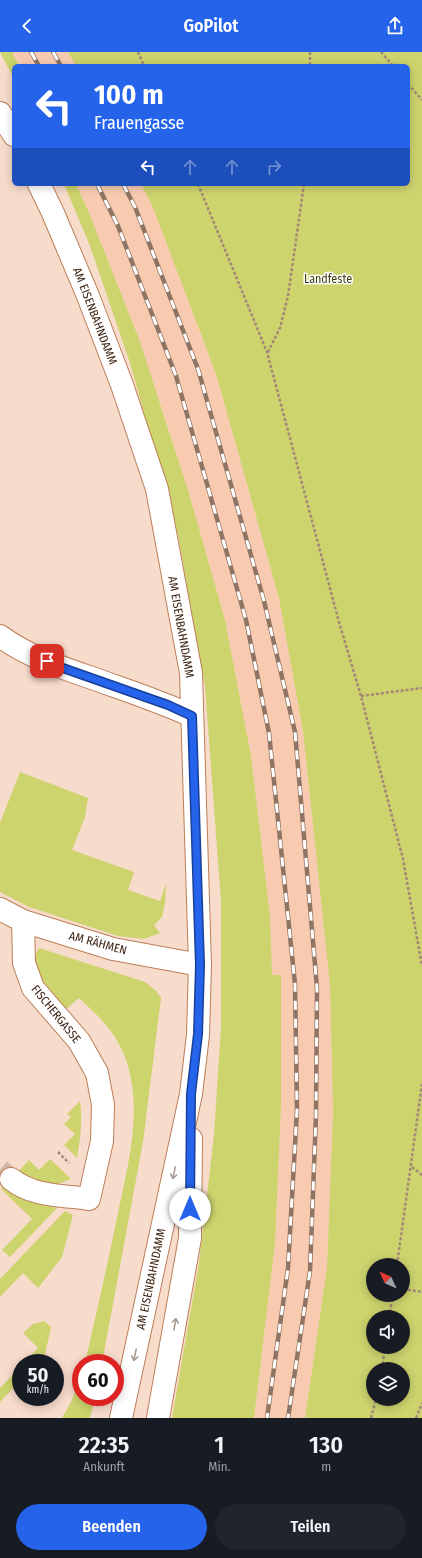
<!DOCTYPE html>
<html lang="de">
<meta charset="utf-8">
<style>
:root{--surface:#171b24;--page:#20242c;--text:#f1f3f6;--muted:#9ea1a6;--accent:#2563eb}
body{margin:0;font-family:"Fira Sans Condensed",sans-serif;background:var(--page);color:var(--text);height:100vh;display:flex;flex-direction:column;font-size:15px;white-space:nowrap}
*{box-sizing:border-box;margin:0}
p{font-size:13px;color:var(--muted)}
.icon{flex:none;width:22px;height:22px;fill:none;stroke:currentColor;stroke-width:2;stroke-linecap:round;stroke-linejoin:round}
.map{position:relative;height:1366px;overflow:hidden}
.side{display:flex;flex-direction:column;background:var(--surface);flex:1}
.side>*{flex:none}
.guide{position:absolute;left:12px;top:12px;width:398px;height:122px;border-radius:6px;box-shadow:0 2px 10px #0003;background:#2563eb;color:#fff;overflow:hidden}
.needle{width:26px;rotate:314deg}
.controls{position:absolute;left:366px;top:1206px;display:grid;gap:8px}
.controls a{display:grid;place-items:center;width:44px;height:44px;border-radius:50%;background:var(--surface);box-shadow:0 2px 10px #0003;font-size:20px}
.speed{position:absolute;left:12px;top:1302px;display:flex;gap:8px;font-size:20px;font-weight:700;text-align:center}
.speed>*{display:grid;place-content:center;width:52px;height:52px;border-radius:50%;background:var(--surface);box-shadow:0 2px 10px #0003;line-height:1}
.speed small{font-size:10px;font-weight:400}
.speed .limit{border:6px solid #d22;background:#fff;color:#111}
.pin{position:absolute;display:grid;place-items:center;width:34px;height:34px;color:#fff;margin:-17px;border-radius:8px;box-shadow:0 2px 6px #0006}
.me{position:absolute;width:44px;margin:-22px;rotate:0deg;stroke-linejoin:round;filter:drop-shadow(0 0 3px #0008)}
.turn{display:flex;align-items:center;gap:14px;height:84px;padding:0 16px;font-size:18px}
.turn .icon{width:52px;height:52px;stroke-width:2.5}
.turn b{display:block;font-size:28px;line-height:34px}
.lanes{display:flex;align-items:center;height:38px;padding:0 16px;background:#0003;justify-content:center;gap:20px;direction:ltr}
.lanes .off{opacity:.35}
.eta{display:flex;justify-content:space-evenly;align-items:center;height:68px;text-align:center}
.eta b{font-size:24px;font-weight:600;line-height:28px}
.action{display:flex;gap:8px;margin-top:auto;padding:8px 16px}
.action a{flex:1;height:46px;border-radius:24px;background:var(--accent);color:#fff;font-size:16px;font-weight:600;line-height:46px;text-align:center}
.action a+a{background:var(--page);color:var(--text)}
header{display:flex;justify-content:space-between;align-items:center;height:52px;padding:0 16px;background:var(--accent);color:#fff;font-size:18px;font-weight:600}
.map>svg:first-child{display:block}
.built{fill:#f8cbb0}
.green{fill:#cdd36d;fill-rule:evenodd}
.lines{fill:none;stroke-linecap:round;stroke-linejoin:round}
.minor-tunnel{stroke:#d2b6a6;stroke-width:22;stroke-dasharray:22 11;stroke-linecap:butt}
.minor-casing{stroke:#bd7e57;stroke-width:24}
.major-casing{stroke:#bd7e57;stroke-width:24}
.path{stroke:#a38878;stroke-width:2.5;stroke-dasharray:3 2;stroke-linecap:butt}
.minor{stroke:#fff;stroke-width:22}
.major{stroke:#fff;stroke-width:22}
.rail-casing{stroke:#8f7464;stroke-width:4.5}
.rail{stroke:#fff;stroke-width:3;stroke-dasharray:9;stroke-linecap:butt}
.oneway{stroke:#a89c95}
.route-casing{stroke:#184099;stroke-width:10}
.route{stroke:#2563eb;stroke-width:7}
.labels{text-anchor:middle;dominant-baseline:central;stroke-width:3;stroke-linejoin:round;paint-order:stroke}
.park-label{font-size:12px;fill:#3d3f0e;stroke:#fff}
.street-label{font-size:12px;fill:#3d2313;stroke:#fff}
</style>
<header><svg class="icon" aria-label="back" viewBox="0 0 24 24"><path d="M15 5l-7 7 7 7"/></svg>GoPilot<svg class="icon" aria-label="share" viewBox="0 0 24 24"><path d="M12 15V3M7 8l5-5 5 5M5 13v7h14v-7"/></svg></header>
<div class="map">
<svg width="422" height="1366" viewBox="0 0 422 1366">
<rect width="100%" height="100%" fill="#f7dbcb"/>
<path class="built" d="M12 0H68L76 14H19Z
M76 132H141L152 152 216 322 279 546 303 679 330 933 333 1060 327 1216 305 1366H254L275 1192 281 1055V924H272L270 864 251 704 225 568 188 438 139 287 89 161Z"/>
<path class="green" d="M0 0H12L19 14H14V27Z
M68 0H422V1366H305L327 1216 333 1060 330 933 303 679 279 546 216 322 152 153 141 132H408V14H76ZM373 1213H403V1243H373ZM373 1265H403V1295H373ZM373 1317H403V1347H373Z
M64 132H76L89 161 139 287 188 438 225 568 251 704 270 864 272 923H281V1055L275 1192 254 1366H172L199 1211 214 1083 221 976V849L205 635 178 483 130 311 90 194Z
M20 720 88 746 85 765 72 798 134 820 128 838 160 849 166 832 165 851 162 865 154 873 160 881 144 887 118 884 29 855 0 840V771Z
M39 896 145 930 156 939 161 946 143 1090 102 1311H85C96 1263 107 1215 117 1166 128 1112 147 1047 120 994 110 974 95 961 79 946L65 958C51 942 39 927 34 906Z
M80 1049C83 1069 80 1087 77 1106L64 1093 75 1082 64 1072 71 1065 67 1062Z
M50 1107 71 1127 53 1134 17 1121 29 1108 39 1118Z
M6 1132 19 1144 40 1152 57 1156 10 1205 2 1198 32 1167 1 1137Z
M65 1159 73 1163 62 1205 38 1236 23 1221 0 1245V1227Z
M44 1269 51 1275 43 1311H23L38 1296 23 1281 33 1272Z
M21 1314V1328L0 1350V1336Z
M81 1324V1345H95L90 1366H62L72 1348Z"/>
<g class="lines">
<path class="minor-tunnel" d="M0 1118 11 1127"/>
<defs>
<path id="minor" d="M0 584C27 604 60 615 92 626 125 638 159 649 192 664
M0 857 23 869 113 897 200 913
M11 1127C34 1145 61 1143 89 1147L102 1089 103 1053 97 1021 79 989 33 936 24 911 23 869"/>
<path id="major" d="M0 61 14 83
M39 132 53 161 88 244 122 333 157 437 191 621 200 913 198 983 191 1042 121 1366
M158 1366 190 1186 191 1087"/>
</defs>
<use href="#minor" class="minor-casing"/>
<use href="#major" class="major-casing"/>
<path class="path" d="M138 0 144 14
M310 0V14
M381 0 393 14
M408 32 422 48
M198 132 267 300 339 570 361 644 403 807 422 914
M268 300 280 276 288 244 304 132
M361 644 422 636
M58 1100 69 1111
M412 1115 422 1123
M397 1213 422 1032
M403 1237 422 1240
M389 1265 393 1243
M382 1317 385 1295
M371 1366 376 1347
M416 1366 422 1351"/>
<use href="#minor" class="minor"/>
<use href="#major" class="major"/>
<defs>
<path id="rail" d="M31 0 39 14
M53 0 61 14
M97 132 118 174 176 324 246 568 269 681 295 932 297 1058 288 1216 267 1366
M123 132 135 155 198 317 264 549 295 680 317 936 316 1063 310 1219 288 1366"/>
</defs>
<use href="#rail" class="rail-casing"/>
<use href="#rail" class="rail"/>
</g>
<defs><path id="oneway-shaft" d="M-6 0H5M1.5-3L5.5 0L1.5 3" fill="none" stroke-width="1.6" stroke-linecap="round" stroke-linejoin="round"/></defs>
<g class="oneway">
<use href="#oneway-shaft" transform="translate(174 1121) rotate(102)"/>
<use href="#oneway-shaft" transform="translate(175 1272) rotate(-80)"/>
<use href="#oneway-shaft" transform="translate(135 1303) rotate(102)"/>
</g>
<g class="lines">
<defs>
<path id="route" d="M47 609 60 615 168 653 192 664 200 913 198 982 191 1042 190 1157"/>
</defs>
<use href="#route" class="route-casing"/>
<use href="#route" class="route"/>
</g>
<g class="labels">
<g class="park-label">
<text x="328" y="227">Landfeste</text>
</g>
<g class="street-label">
<text transform="translate(95 264) rotate(69)">AM EISENBAHNDAMM</text>
<text transform="translate(181 575) rotate(80)">AM EISENBAHNDAMM</text>
<text transform="translate(98 891) rotate(15)">AM RÄHMEN</text>
<text transform="translate(56 962) rotate(51)">FISCHERGASSE</text>
<text transform="translate(151 1227) rotate(-78)">AM EISENBAHNDAMM</text>
</g>
</g>
</svg>
<div class="controls">
<a><svg class="needle" viewBox="-14 -14 28 28"><path d="M0-13l5 13h-10z" fill="#e53935"/><path d="M0 13l5-13h-10z" fill="#9ea1a6"/></svg></a>
<a><svg class="icon" aria-label="sound" viewBox="0 0 24 24"><path d="M4 9h4l5-4v14l-5-4H4zM17 9q2 3 0 6"/></svg></a>
<a><svg class="icon" aria-label="layers" viewBox="0 0 24 24"><path d="M12 4l9 5-9 5-9-5zM3 14l9 5 9-5"/></svg></a>
</div>
<div class="speed"><div>50<small>km/h</small></div><div class="limit">60</div></div>
<div class="pin" style="left:47px;top:609px;background:#d93025"><svg class="icon" aria-label="arrive" viewBox="0 0 24 24"><path d="M6 21V4h12l-3 4 3 4H6"/></svg></div>
<svg class="me" style="left:190px;top:1157px" viewBox="-20 -20 40 40"><circle r="19" fill="#fff"/><path d="M0-13L10 11 0 6-10 11z" fill="#2563eb"/></svg>
<div class="guide">
<div class="turn"><svg class="icon" aria-label="left" viewBox="0 0 24 24"><path d="M17 20v-9H6M10 6l-5 5 5 5"/></svg><div><b>100 m</b>Frauengasse</div></div>
<div class="lanes"><svg class="icon" aria-label="left" viewBox="0 0 24 24"><path d="M17 20v-9H6M10 6l-5 5 5 5"/></svg><svg class="icon off" aria-label="ahead" viewBox="0 0 24 24"><path d="M12 20V5M6 11l6-6 6 6"/></svg><svg class="icon off" aria-label="ahead" viewBox="0 0 24 24"><path d="M12 20V5M6 11l6-6 6 6"/></svg><svg class="icon off" aria-label="right" viewBox="0 0 24 24"><path d="M7 20v-9h11M14 6l5 5-5 5"/></svg></div>
</div>
</div>
<section class="side">
<div class="eta">
<div><b>22:35</b><p>Ankunft</p></div>
<div><b>1</b><p>Min.</p></div>
<div><b>130</b><p>m</p></div>
</div>
<div class="action"><a>Beenden</a><a>Teilen</a></div>
</section>
